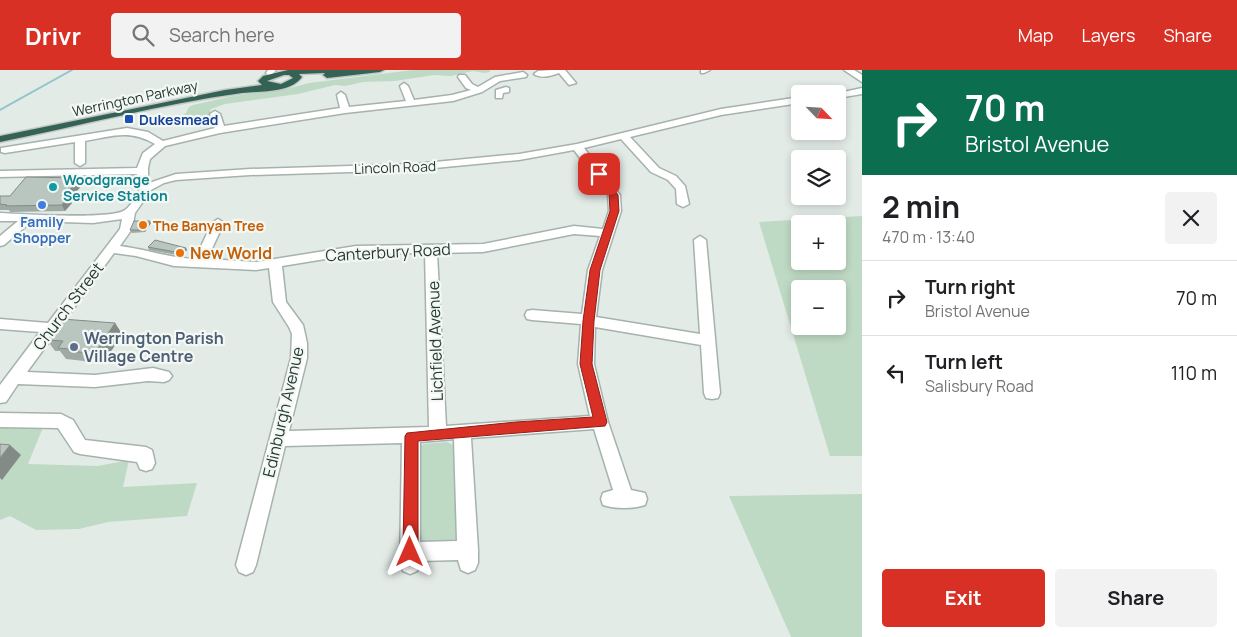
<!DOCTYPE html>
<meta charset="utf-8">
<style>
:root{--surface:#fff;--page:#f2f2f2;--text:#202124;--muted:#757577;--line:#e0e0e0;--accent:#d93025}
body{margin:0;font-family:Manrope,sans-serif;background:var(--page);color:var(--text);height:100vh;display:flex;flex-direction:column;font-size:19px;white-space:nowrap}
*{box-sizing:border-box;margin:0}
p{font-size:16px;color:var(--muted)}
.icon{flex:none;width:28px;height:28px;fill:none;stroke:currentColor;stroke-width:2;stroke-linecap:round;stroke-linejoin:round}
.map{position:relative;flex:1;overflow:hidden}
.drawer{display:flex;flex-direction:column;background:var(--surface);width:375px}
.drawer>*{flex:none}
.banner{background:#0b6e4f;color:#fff;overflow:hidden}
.needle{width:32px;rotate:115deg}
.controls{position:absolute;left:791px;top:15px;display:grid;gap:10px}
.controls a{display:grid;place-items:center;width:55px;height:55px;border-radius:5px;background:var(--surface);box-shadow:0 2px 8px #0003;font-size:25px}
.pin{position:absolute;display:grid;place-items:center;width:42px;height:42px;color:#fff;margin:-21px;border-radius:10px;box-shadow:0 2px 8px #0006}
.me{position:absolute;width:55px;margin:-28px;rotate:0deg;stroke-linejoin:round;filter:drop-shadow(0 0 4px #0008)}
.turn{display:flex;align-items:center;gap:18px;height:105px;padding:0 20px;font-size:22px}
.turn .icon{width:65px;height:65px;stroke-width:2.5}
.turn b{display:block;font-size:35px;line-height:42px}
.round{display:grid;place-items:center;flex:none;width:52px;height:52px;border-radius:5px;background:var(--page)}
.headline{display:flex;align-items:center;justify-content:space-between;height:85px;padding:0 20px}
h1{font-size:30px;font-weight:700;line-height:38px}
.action{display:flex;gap:10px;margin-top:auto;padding:10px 20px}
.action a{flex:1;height:58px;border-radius:5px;background:var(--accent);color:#fff;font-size:20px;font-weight:700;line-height:58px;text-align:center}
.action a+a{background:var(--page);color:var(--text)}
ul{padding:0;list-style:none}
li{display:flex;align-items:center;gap:15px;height:75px;padding:0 20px;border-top:1px solid var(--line)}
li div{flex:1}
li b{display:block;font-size:19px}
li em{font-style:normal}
header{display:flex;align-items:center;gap:30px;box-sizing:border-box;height:70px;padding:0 25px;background:var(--accent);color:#fff}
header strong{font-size:24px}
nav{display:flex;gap:28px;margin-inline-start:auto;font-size:18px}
.search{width:350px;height:45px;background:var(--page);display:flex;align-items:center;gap:12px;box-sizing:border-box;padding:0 18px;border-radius:5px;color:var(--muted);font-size:19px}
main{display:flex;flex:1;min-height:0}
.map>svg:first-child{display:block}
.green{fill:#bfdac4;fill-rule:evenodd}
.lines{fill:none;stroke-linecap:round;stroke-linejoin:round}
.stream{stroke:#92c6ca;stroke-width:2}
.minor-casing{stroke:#a6b2ad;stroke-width:3}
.highway-casing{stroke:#c2c8c6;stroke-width:3}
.minor{fill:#fff;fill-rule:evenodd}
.highway{fill:#346355;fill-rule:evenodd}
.wall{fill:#9faaa5}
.shaded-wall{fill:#828b86}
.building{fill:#b9c6c0;stroke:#828b86}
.route{fill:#d93025;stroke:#8d1f18}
.transit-dot{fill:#1a4fb4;stroke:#f3f8f5;stroke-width:2}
.culture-dot{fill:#0f9aa8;stroke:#f3f8f5;stroke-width:2}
.shop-dot{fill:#3f7fe0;stroke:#f3f8f5;stroke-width:2}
.food-dot{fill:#e8710a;stroke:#f3f8f5;stroke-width:2}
.service-dot{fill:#5c6f8a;stroke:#f3f8f5;stroke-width:2}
.labels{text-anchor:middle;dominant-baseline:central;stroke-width:4.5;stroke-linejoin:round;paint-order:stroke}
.far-street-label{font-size:14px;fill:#253a33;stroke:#f3f8f5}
.far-transit-label{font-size:14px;font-weight:bold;fill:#164399;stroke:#f3f8f5;text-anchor:start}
.far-culture-label{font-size:14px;font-weight:bold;fill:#0d838f;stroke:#f3f8f5;text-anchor:start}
.far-shop-label{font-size:14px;font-weight:bold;fill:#366cbe;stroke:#f3f8f5}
.far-food-label{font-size:14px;font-weight:bold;fill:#c56008;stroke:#f3f8f5;text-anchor:start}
.street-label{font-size:16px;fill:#253a33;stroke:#f3f8f5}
.food-label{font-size:16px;font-weight:bold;fill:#c56008;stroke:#f3f8f5;text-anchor:start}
.service-label{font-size:16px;font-weight:bold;fill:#4e5e75;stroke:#f3f8f5;text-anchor:start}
</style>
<header>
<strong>Drivr</strong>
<div class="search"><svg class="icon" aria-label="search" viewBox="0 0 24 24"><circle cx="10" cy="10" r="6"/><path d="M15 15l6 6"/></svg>Search here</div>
<nav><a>Map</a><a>Layers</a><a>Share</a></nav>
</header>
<main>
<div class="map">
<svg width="862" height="567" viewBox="0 0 862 567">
<rect width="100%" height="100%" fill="#e3ebe7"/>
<path class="green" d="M413 0H490V2L484 3 473 1 451 6 434 5 395 11 363 12 345 16 335 15 298 24 225 34 211 39 209 46 179 52 174 49 186 43 189 37 193 35 233 26 286 19 309 13Z
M862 146V386H830L759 152ZM800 154H838V191H800ZM800 219H838V256H800Z
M44 355 28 394 98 396 129 390 123 417 197 413 187 446 108 452 79 459 36 460 10 446 0 450V356Z
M447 372 455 376 461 471 420 473 419 376 424 374Z
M862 424V567H791L729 426Z"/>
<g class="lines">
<path class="stream" d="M0 40 72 0"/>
<defs>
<path id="minor" d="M268 0H276L270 6 266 3Z
M552 0H565L576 13 569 15 559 3C551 6 541 9 534 4L538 1Z
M701 0H710L704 3H701Z
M844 0H854L862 5V12Z
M523 2 527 5 526 7 500 11 482 22 453 31 345 43 220 63 165 76 150 89 148 98V111L149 113 176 104 250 99 414 94 519 84 577 74 721 39 800 27V33L721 45 630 67 659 98 676 106 685 116 689 134 683 137 677 134 676 119 668 110 651 102 621 69 584 78 620 125 621 141 602 200 596 247 700 264 694 170 700 166 706 170 720 323 718 328 712 329 706 328 704 323 701 275 595 257 594 294 608 352 631 420 645 423 647 429 645 435C634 439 614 439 603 435L601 429 603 423 613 420 594 359 471 368 478 480V493L475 500 468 503 461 500 458 490 420 491 417 501 410 504 403 501 400 494 402 373 285 376 256 495 253 502 246 505 239 502 236 495 291 288 292 264 289 257 273 232 269 198 256 200 174 196 136 186 114 183 27 302 95 305 153 298 169 302 172 306 169 310 164 312 148 311 95 317 18 314 6 332 0 333V315L40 262 0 259V249L48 253 120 159 122 149 93 153 32 151 4 175 0 176V166L18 151H0V143C21 144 112 150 125 140 131 136 137 125 141 118L138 113 137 104 0 107V101L137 98 143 83 155 74C130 59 112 66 85 71V93L80 96 75 93V72L5 83 1 82V78L127 58 148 62 163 71 215 58 210 44 215 41 220 44 224 56 340 38 337 25 341 22 345 25 349 37 406 31 400 16 404 13 408 16 414 30 452 25 471 20 466 18 458 7 459 5H465L472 14 478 17 495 7ZM574 80 608 125 609 141 603 159 574 156 483 174 356 176 256 192 207 189 224 153 218 149 212 153 195 189C169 188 145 179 120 176L132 159 135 143 151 120 164 113 176 110 250 105 414 100 519 90ZM574 164 600 166 588 200 582 244 532 240 527 241 525 245 527 249 532 250 581 254 578 294 590 346 446 356 437 183 483 182ZM425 183 429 357 289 361 307 288V273L303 255 286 232 282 196 356 184ZM454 369 457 471 420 472V372Z
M506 17 509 18V22L503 23 502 28H496V20Z
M862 18V24L838 28V24H834Z
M0 343 61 344 73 350 85 370 146 377 152 380 155 393 152 399 146 401 140 399 137 392 80 384 74 382 58 358 0 357Z"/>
<path id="highway" d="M288 0H384L380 2 327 8 323 5 325 3 299 4 302 7C291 23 261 21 242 23 162 34 79 56 0 72V66L225 20 262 15 258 11 263 6ZM284 5H289L293 8 281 14 267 11Z"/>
</defs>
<use href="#minor" class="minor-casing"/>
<use href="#highway" class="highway-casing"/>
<use href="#minor" class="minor"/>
<use href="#highway" class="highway"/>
</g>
<path class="wall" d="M83 114 70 129 72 133 65 141 10 142 9 140H0V126H10Z
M151 153 145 162 132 163 130 160Z
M148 177 186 178 187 180 182 186 149 180Z
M115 253 122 264 103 294 86 292 84 291 66 289 60 281H55L47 270Z"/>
<path class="shaded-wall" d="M79 108 83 114 70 129 72 133 65 141 62 135 64 127Z
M150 151 151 153 145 162 144 160Z
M186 178 187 180 182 186 181 183Z
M115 253 122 264 103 294 95 283Z
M10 375 21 385 2 410 0 408V388Z"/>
<path class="building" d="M26 107 79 108 64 127H68L62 135 6 136 7 135 0 134V126H10Z
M134 151H150L144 160H130Z
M155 170 186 178 181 183 148 177Z
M62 249 115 253 95 283 78 282 79 280 58 278 63 271 47 270Z
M0 374 10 375 0 388Z"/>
<path class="route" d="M596 103H602L618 125 619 141 600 200 594 251 592 294 607 352 605 356 418 371V482L415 487 410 489 405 487 403 482 405 366 407 363 516 352 593 347 580 294 583 251 590 200 610 141 609 125 595 104Z"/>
<rect class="transit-dot" x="124" y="44" width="10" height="10" rx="2.5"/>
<circle class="culture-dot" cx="53" cy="117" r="5"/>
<circle class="shop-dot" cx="42" cy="135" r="5"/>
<g class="food-dot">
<circle cx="143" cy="155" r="5"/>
<circle cx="180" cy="183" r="5"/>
</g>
<circle class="service-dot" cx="74" cy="277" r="5"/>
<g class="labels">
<g class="far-street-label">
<text transform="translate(135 28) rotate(-12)">Werrington Parkway</text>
<text transform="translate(395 97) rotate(-2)">Lincoln Road</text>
</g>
<g class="far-transit-label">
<text x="139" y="49">Dukesmead</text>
</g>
<g class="far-culture-label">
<text x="63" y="109">Woodgrange<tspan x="63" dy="16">Service Station</tspan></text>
</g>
<g class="far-shop-label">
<text x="42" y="151">Family<tspan x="42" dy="16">Shopper</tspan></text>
</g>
<g class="far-food-label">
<text x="153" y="155">The Banyan Tree</text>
</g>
<g class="street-label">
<text transform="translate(388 182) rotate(-3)">Canterbury Road</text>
<text transform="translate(68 236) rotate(-53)">Church Street</text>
<text transform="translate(435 271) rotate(-92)">Lichfield Avenue</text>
<text transform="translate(283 342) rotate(-77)">Edinburgh Avenue</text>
</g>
<g class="food-label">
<text x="190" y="183">New World</text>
</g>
<g class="service-label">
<text x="84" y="268">Werrington Parish<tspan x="84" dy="18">Village Centre</tspan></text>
</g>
</g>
</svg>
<div class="controls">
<a><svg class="needle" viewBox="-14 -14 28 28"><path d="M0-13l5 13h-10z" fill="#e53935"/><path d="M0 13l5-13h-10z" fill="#757577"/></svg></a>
<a><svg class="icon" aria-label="layers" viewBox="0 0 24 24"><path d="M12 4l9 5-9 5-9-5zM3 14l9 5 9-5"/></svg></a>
<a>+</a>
<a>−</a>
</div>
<div class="pin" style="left:599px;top:104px;background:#d93025"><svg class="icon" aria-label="arrive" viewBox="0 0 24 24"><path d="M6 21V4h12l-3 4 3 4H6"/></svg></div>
<svg class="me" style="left:410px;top:482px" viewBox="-20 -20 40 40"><path d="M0-17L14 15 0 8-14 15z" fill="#d93025" stroke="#fff" stroke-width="4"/></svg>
</div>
<section class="drawer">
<div class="banner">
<div class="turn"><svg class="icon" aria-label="right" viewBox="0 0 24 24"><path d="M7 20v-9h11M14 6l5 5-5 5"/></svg><div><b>70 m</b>Bristol Avenue</div></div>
</div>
<div class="headline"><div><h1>2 min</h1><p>470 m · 13:40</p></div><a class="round"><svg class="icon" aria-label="close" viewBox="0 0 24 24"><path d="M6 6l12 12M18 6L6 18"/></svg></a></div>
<ul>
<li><svg class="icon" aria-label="right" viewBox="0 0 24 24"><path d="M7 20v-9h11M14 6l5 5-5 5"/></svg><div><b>Turn right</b><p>Bristol Avenue</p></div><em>70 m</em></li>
<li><svg class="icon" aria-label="left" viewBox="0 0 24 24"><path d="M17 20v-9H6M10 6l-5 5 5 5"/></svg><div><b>Turn left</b><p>Salisbury Road</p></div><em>110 m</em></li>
</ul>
<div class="action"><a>Exit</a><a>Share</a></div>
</section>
</main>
